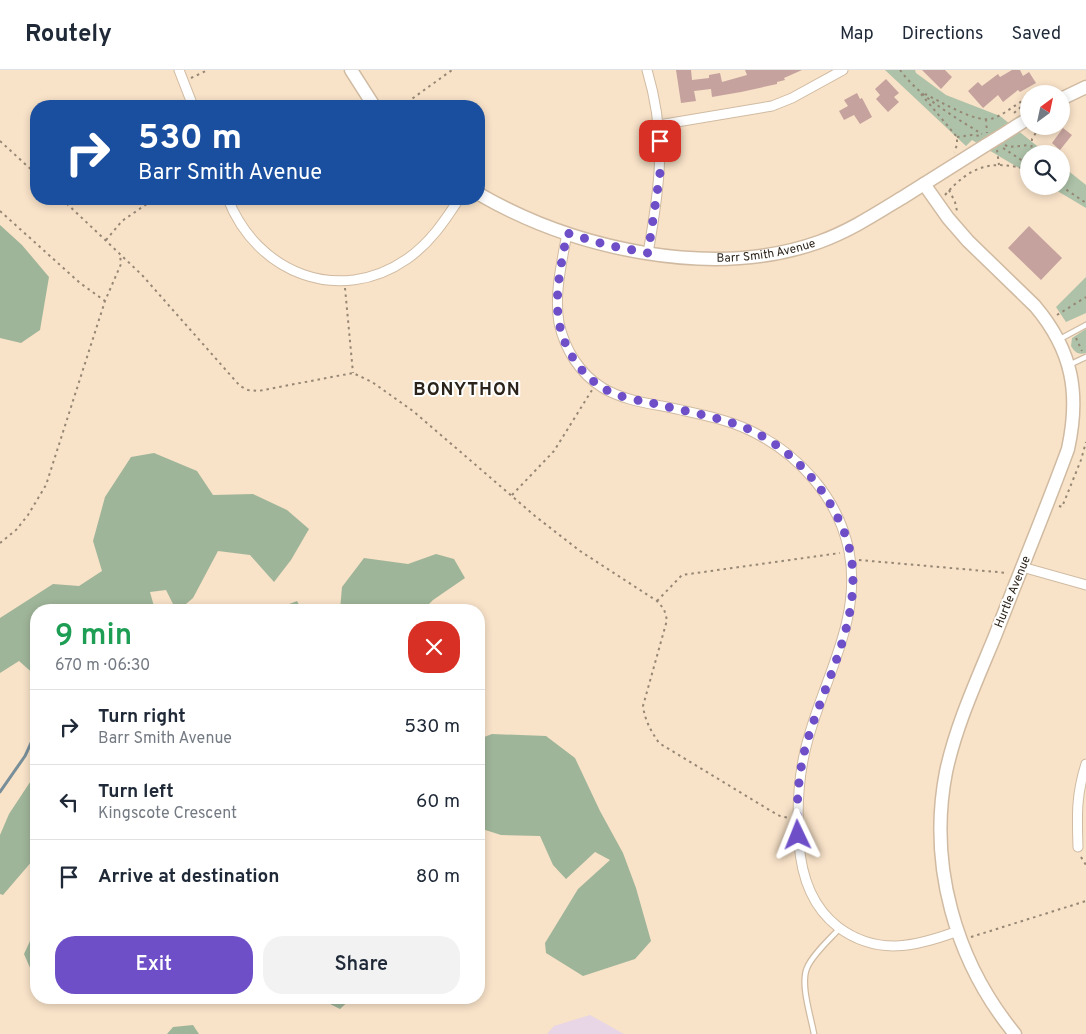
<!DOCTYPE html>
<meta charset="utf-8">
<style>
:root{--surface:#fff;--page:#f2f2f3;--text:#1f2937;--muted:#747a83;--line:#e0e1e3;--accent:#6e4fc8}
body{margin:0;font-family:Overpass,sans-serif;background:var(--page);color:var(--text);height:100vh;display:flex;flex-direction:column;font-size:19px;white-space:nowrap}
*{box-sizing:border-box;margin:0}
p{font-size:16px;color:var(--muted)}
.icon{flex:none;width:28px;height:28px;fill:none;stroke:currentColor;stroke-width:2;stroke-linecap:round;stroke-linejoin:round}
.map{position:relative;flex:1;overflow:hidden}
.details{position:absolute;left:30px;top:534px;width:455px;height:400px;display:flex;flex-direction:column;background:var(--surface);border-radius:20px;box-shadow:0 2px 8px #0003}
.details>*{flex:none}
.guide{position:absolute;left:30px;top:30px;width:455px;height:105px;border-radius:20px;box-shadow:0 2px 8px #0003;background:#1a4fa0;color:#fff;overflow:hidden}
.needle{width:32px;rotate:33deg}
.buttons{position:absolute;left:1020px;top:15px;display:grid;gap:10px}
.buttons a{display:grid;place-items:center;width:50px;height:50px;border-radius:50%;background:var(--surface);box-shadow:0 2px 8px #0003;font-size:25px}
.pin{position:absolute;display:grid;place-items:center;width:42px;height:42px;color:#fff;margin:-21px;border-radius:10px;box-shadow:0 2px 8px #0006}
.me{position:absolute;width:55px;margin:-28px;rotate:358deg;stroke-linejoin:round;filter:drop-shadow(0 0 4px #0008)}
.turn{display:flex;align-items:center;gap:18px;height:105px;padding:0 25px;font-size:22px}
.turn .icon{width:65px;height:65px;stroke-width:2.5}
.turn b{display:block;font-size:35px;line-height:42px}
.round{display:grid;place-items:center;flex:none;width:52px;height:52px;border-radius:20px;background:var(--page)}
.headline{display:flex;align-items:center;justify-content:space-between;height:85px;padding:0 25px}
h1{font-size:30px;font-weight:600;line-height:38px;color:#1e9e55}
.action{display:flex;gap:10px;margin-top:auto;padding:10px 25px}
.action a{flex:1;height:58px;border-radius:20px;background:var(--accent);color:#fff;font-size:20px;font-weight:600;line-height:58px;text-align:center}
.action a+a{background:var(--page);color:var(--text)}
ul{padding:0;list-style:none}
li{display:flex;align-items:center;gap:15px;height:75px;padding:0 25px;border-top:1px solid var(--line)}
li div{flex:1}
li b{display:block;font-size:19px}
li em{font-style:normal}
header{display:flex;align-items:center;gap:30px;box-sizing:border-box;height:70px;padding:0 25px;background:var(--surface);border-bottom:1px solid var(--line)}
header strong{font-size:24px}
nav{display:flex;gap:28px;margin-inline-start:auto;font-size:18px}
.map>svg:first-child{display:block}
.industrial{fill:#e8d5e6}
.green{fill:#adc2a8}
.forest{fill:#9fb599}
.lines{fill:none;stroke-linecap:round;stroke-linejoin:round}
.stream{stroke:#788f99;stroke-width:3}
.building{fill:#c5a29e}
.lane-casing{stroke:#d0bba2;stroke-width:7}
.street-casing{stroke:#d0bba2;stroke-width:11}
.secondary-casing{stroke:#d0bba2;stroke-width:15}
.path{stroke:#968775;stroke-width:2;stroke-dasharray:2.5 4;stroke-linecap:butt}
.lane{stroke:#fff;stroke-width:4.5}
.street{stroke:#fff;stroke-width:9}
.secondary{stroke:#fff;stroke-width:12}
.secondary-bridge-casing{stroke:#d0bba2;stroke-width:15;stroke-linecap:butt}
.secondary-bridge{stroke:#fff;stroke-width:12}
.route{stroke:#6e4fc8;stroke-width:9;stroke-dasharray:0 16.2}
.labels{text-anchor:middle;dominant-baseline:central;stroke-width:4;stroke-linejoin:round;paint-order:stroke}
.street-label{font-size:12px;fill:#2c241a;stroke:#fff}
.district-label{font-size:18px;font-weight:bold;letter-spacing:1px;fill:#2c241a;stroke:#fff}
</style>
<header>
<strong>Routely</strong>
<nav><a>Map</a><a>Directions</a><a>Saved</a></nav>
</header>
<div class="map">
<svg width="1086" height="964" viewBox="0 0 1086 964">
<rect width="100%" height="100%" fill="#f8e2c8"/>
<path class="industrial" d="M590 945 624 964H547L554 956Z"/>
<path class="green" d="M885 0H915L916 3 946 25 1000 46 1047 84H1029V104L972 70 966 76Z
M1061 95 1086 115V138L1049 116H1061Z
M1086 207V243L1066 252 1056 237Z
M1086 259V283C1079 285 1075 283 1071 276L1072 268Z"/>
<path class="forest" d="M0 155 22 175 49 207 40 260 21 273 0 268Z
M154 383 197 401 213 425 253 424 287 440 309 459 291 490 274 512 250 485 218 481 193 528 179 540H176L166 520 150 522 155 540H104V535H85L83 540H36V606L19 591 0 603V548L53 514 79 516 102 501 93 471 105 427 131 387Z
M436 484 454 489 465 508 433 530 423 540H340L342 517 364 488 408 494Z
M297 531 302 540H277L279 538Z
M492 664 546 666 575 688 600 741 623 783 636 818 651 871 635 889 583 906 546 883 545 873 578 819 610 790 595 782 566 809 553 795 540 766 501 765 479 758V669Z
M36 703V790H33L3 825 0 824V765L9 744Z
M36 858V906L34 907 24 884Z
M325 928H352L340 939 324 931Z
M193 955 199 964H167L173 957Z"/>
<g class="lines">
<path class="stream" d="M0 722 25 686 36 662"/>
</g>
<path class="building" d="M676 0H691L692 10 709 8V5L720 3 722 12 747 5 745 0H802L784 8 785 10 777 12V14L741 22 712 27 711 19 694 21 696 31 681 33Z
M922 0H945L952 7 941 19Z
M1012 0H1020L1023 6 1029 2 1036 13 1020 22 1018 20 1003 32 998 25 983 38 968 21 978 12 982 16 998 4 1000 7Z
M886 9 899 23 894 27 899 32 888 42 876 29 880 25 875 19Z
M857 23 860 29 862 28 872 47 860 54 854 45 844 50 839 41 848 36 844 30Z
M1063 58 1072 65 1060 80 1052 73Z
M1029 156 1062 188 1041 210 1008 178Z"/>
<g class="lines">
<defs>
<path id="lane" d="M1060 269 1086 255
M1069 295 1086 287
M814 964C811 947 800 914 807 898 812 885 830 869 840 858"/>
<path id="street" d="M179 0 193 36
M647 0C667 67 660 116 648 183
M659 55 772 36 792 28 843 0
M228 129C257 203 339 236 407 189 430 173 444 152 459 129
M567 163C562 192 554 223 559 253 565 280 580 304 603 318 626 332 656 334 681 340 704 345 728 350 749 360 798 383 838 427 849 481 863 553 820 614 805 681 798 711 797 742 799 772 801 804 811 836 838 857 877 886 915 877 958 861
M1022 497 1086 515
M1078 777C1077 746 1076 725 1086 694"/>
<g id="secondary">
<path d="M351 0 374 36"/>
<path d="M1061 29 1086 17"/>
<path d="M999 67 1029 48"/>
<path d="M924 114 948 148 968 171 1035 236C1073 281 1080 324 1068 379 1045 442 1019 504 995 566 977 610 956 655 946 702 928 794 955 891 1015 964"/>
<path id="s1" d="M479 124C574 179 712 210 819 172 850 161 877 143 905 126 932 109 959 92 986 75"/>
</g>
</defs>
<use href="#lane" class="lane-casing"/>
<use href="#street" class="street-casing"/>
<use href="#secondary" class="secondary-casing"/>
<path class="path" d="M900 0C921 28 953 46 982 64
M191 8 208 0
M921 24 957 67V75L954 82
M925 24C940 31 978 55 994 48 1007 43 1016 33 1029 28
M1046 24 1052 22
M402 36 452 0
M1014 43 1029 30
M986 49 987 63
M957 67 972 65 980 66
M0 71 36 104
M1005 75 1009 77 1030 75
M1003 78 1029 95
M997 80 999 95
M1031 84 1032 69 1040 56
M1061 116 1086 133
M949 120 955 132 957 141
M945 125C970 96 992 89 1029 100
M62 129 142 205 240 316 248 320 258 321 353 303 372 312 413 341 535 446 580 481 657 531 664 539 667 550 643 636C645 651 651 661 659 673L771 741 780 746 789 748
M0 141 80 213 105 231
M106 170 122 151 154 129
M345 218 353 303
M1057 245 1086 227
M1076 268 1082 281
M512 425 554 381 592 320
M1059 436 1062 437 1081 390 1086 372
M0 473 16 460 28 445 46 415 105 231 121 194 120 185
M859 490 1008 503
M657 531 682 505 840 483
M1081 787 1086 795
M971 867 1086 831"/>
<use href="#lane" class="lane"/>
<use href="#street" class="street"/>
<use href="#secondary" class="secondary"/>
<defs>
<path id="secondary-bridge" d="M986 75 999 67"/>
</defs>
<use href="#secondary-bridge" class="secondary-bridge-casing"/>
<use href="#secondary-bridge" class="secondary-bridge"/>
</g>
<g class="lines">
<path class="route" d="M660 71V103L648 183 607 175 567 163C562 192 554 222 559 252 564 279 580 304 603 318 617 327 636 330 652 333 683 341 716 346 746 358 792 378 827 418 845 464 872 537 823 611 805 679 798 707 796 736 798 765"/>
</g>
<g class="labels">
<g class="street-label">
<text stroke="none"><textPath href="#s1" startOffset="299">Barr Smith Avenue</textPath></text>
<text transform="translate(1013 522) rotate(-68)">Hurtle Avenue</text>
</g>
<g class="district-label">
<text x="467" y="320">BONYTHON</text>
</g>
</g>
</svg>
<div class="buttons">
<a><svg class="needle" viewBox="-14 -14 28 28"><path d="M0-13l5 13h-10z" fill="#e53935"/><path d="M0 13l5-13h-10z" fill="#747a83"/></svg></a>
<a><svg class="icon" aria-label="search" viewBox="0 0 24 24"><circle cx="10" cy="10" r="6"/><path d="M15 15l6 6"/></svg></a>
</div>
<div class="pin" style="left:660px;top:71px;background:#d93025"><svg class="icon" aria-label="arrive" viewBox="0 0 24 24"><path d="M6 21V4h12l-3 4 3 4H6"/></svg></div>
<svg class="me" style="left:798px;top:765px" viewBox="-20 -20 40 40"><path d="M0-17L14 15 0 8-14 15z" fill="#6e4fc8" stroke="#fff" stroke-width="4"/></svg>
<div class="guide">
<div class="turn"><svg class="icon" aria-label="right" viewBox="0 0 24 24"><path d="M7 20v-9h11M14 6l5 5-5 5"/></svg><div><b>530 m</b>Barr Smith Avenue</div></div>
</div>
<section class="details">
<div class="headline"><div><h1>9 min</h1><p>670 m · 06:30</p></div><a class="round" style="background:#d93025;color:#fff"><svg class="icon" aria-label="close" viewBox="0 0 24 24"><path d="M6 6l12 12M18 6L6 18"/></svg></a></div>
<ul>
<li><svg class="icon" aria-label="right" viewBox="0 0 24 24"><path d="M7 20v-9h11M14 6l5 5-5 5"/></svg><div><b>Turn right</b><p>Barr Smith Avenue</p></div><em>530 m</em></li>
<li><svg class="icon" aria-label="left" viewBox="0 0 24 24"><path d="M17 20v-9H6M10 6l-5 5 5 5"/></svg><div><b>Turn left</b><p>Kingscote Crescent</p></div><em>60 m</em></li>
<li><svg class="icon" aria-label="arrive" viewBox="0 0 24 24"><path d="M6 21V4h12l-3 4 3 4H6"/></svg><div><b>Arrive at destination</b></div><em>80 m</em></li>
</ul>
<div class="action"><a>Exit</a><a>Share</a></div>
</section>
</div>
